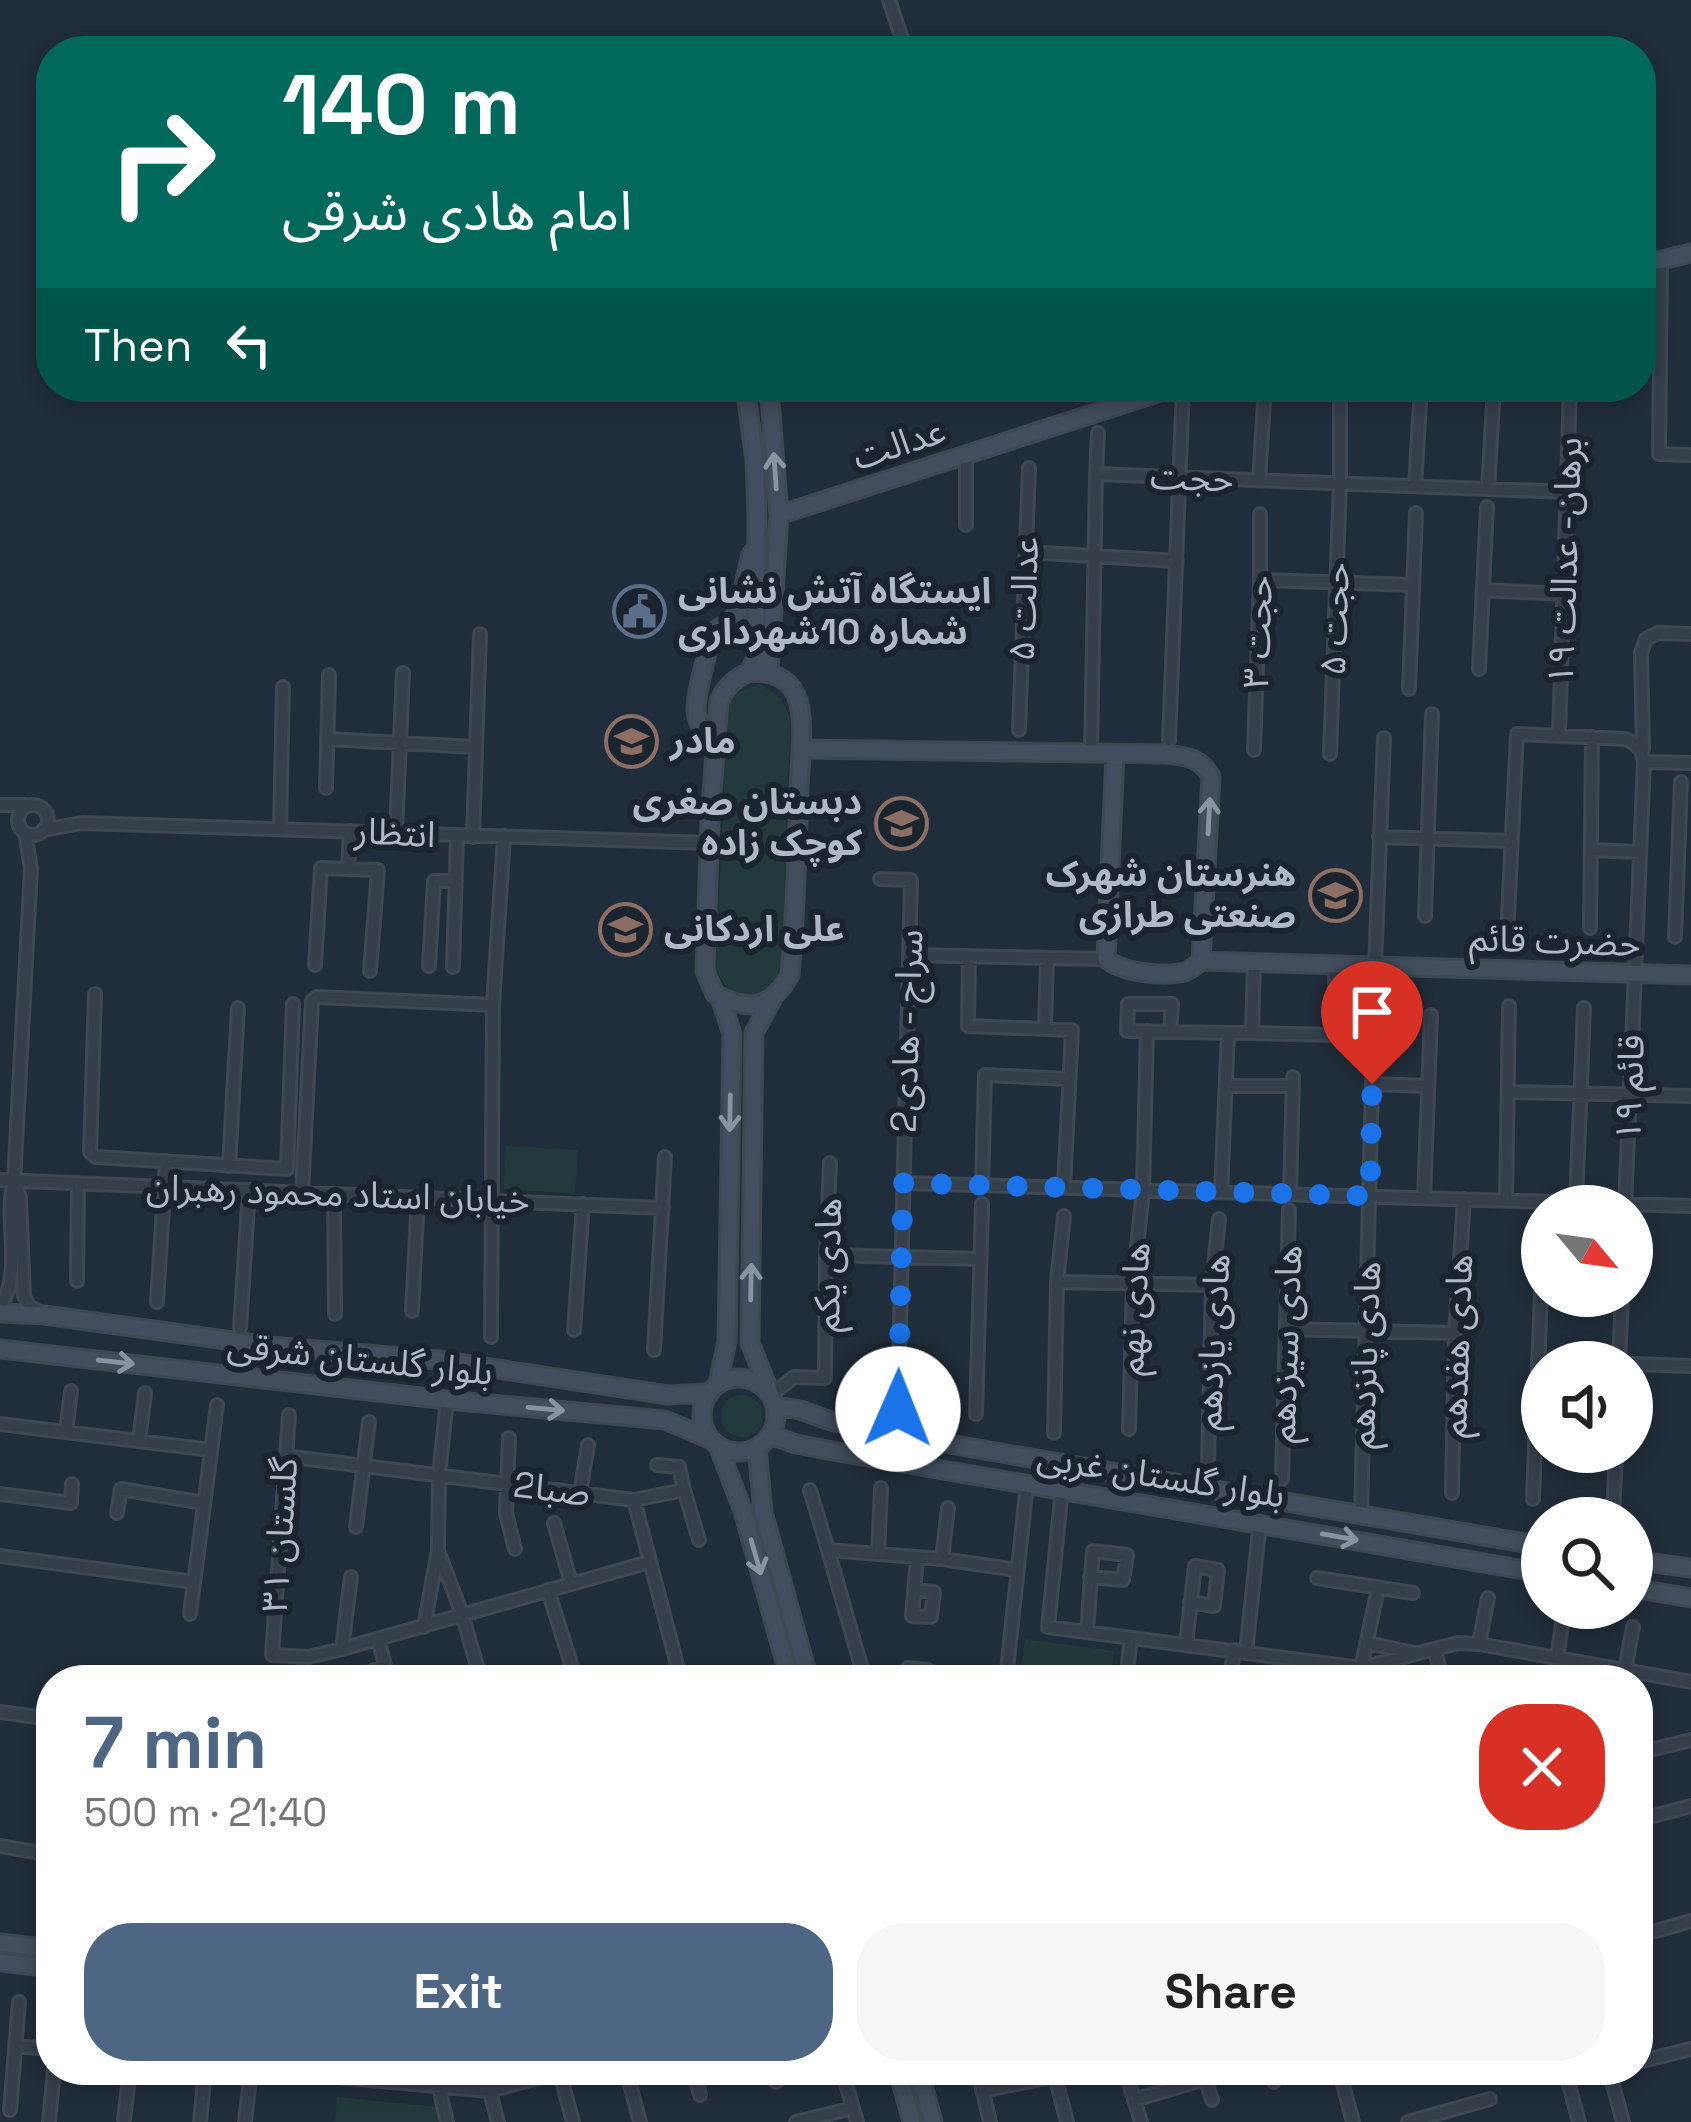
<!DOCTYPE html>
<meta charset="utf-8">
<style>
:root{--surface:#fff;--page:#f6f6f6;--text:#222;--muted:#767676;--accent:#4c6684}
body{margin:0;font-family:"Space Grotesk","Noto Sans Arabic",sans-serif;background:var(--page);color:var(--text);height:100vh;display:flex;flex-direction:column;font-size:45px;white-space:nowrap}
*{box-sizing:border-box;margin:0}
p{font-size:39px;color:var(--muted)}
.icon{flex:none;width:66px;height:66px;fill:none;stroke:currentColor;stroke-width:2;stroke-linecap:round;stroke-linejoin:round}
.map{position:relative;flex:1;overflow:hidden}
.panel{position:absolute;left:36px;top:1665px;width:1617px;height:420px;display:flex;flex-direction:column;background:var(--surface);border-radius:48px;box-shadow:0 6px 18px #0003}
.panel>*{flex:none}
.top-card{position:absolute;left:36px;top:36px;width:1620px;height:366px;border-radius:48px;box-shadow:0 6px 18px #0003;background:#00695c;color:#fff;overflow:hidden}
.needle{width:78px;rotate:119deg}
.controls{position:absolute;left:1521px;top:1185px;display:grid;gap:24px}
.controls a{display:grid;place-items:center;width:132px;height:132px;border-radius:50%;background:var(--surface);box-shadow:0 6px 18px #0003;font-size:60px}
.pin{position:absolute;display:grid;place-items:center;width:102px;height:102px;color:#fff;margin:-123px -51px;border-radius:50% 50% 50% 0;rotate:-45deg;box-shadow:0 0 12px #0007}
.pin .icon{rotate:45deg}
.me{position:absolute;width:132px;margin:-66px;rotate:1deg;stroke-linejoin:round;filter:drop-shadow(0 0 9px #0008)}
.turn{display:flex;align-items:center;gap:42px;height:252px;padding:0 48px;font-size:54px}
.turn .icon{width:156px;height:156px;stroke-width:2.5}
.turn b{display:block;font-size:84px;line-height:102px}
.then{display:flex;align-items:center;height:114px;padding:0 48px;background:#0003;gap:24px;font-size:45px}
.round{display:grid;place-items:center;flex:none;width:126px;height:126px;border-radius:48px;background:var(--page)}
.headline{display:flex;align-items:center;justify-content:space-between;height:204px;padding:0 48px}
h1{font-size:72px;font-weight:800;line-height:90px;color:var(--accent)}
.action{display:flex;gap:24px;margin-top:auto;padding:24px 48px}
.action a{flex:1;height:138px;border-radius:48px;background:var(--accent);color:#fff;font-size:48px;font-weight:800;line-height:138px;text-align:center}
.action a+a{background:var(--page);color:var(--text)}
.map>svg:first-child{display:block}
.green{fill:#223a3b}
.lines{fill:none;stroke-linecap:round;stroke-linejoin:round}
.street-casing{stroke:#3d4853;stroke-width:16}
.secondary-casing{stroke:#3d4853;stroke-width:21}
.street{stroke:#343f4a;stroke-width:10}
.secondary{stroke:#424e5d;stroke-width:15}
.oneway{stroke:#8994a1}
.route{stroke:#1a73e8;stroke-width:21;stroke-dasharray:0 37.8}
.labels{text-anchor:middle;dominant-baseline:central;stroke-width:12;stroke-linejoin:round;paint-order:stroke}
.street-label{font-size:36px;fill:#afb9c6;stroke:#1a242e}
.poi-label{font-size:36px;font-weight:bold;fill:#afb9c6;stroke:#1a242e;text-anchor:start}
</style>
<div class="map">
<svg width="1691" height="2122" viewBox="0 0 1691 2122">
<rect width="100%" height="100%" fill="#202d3a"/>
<path class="green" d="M760 684 781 698 790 717 782 983 769 996 745 995 727 989 716 969 727 705 737 693Z
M506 1146 578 1150 575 1194 503 1189Z
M721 1416a21 21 0 1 1 42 0a21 21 0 1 1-42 0Z
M1025 1639 1114 1651 1110 1680H1019Z
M337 2097 438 2107 442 2122H335Z"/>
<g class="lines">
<defs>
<path id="street" d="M889 0 906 51
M1661 261 1659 454 1691 455
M1096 474 1098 433
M1259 480 1265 387
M1415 486 1421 387
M1488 489 1494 387
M966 525V454
M1026 552 1177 561
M1260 580 1413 585
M1483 590 1564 594
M1479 669 1487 507
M1409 689 1416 513
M1019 730 1029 468
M1559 735 1570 387
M327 739 474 747
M1169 740 1183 387
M1643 749 1641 653 1646 639 1658 633 1691 634
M1254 750 1260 580V514
M1091 753 1096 474 1567 492
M1330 754 1340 483V387
M1644 762 1691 763
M326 788 329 675
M18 820a15 15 0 1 1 30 0a15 15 0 1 1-30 0Z
M0 805H26
M280 828 283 687
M43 830 82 823 709 843
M350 831 348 869 378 870 370 971
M396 832 403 673
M473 837 480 634
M1379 837 1510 841
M1591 850 1639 852
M880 879 911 880 898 1409
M1425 916 1432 714
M1590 928 1592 737
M1507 936 1517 734 1625 739C1637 744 1642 748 1644 762L1625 1206
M1675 937 1681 782
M909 955 1106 959
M969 957 968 1026 1072 1030 1064 1187
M315 965 321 868 348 869
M429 966 434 881H456
M453 967 457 836
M95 994 90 1152 96 1157 287 1169 293 1004
M1045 1027 1047 959
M1170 1031 1172 1004H1128L1127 1031 1228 1033
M1252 1033 1332 1035 1336 965
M1372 1084 1428 1086
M1227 1086H1293
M1508 1092 1691 1096
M229 1166 238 1008
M0 1180 663 1208
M14 1181 20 1198 24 1296 29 1306 41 1313
M903 1183 1691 1206
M982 1185 985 1075 1068 1079
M1221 1192 1228 1033H1252L1254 962
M302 1193 312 1001 317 997 493 1005
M334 1194 335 1314
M1290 1194 1293 1077
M1424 1198 1431 1015
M1506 1200 1509 1006
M1576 1202 1584 1008
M826 1255 980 1259
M77 1281 78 1183
M1057 1282 1212 1285
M157 1302 166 1161
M0 1307C24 1271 3 1221 14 1181L31 869 25 833
M412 1311 418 1197
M240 1328 249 1190
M1286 1329 1455 1333
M574 1330 583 1204
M491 1337 493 1005 504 836
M654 1350 665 1157
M1538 1360 1588 1362
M1619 1362 1622 1296
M1632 1364 1691 1366
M771 1395 794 1377 825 1378 826 1255 830 1163
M976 1414 982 1204
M289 1415 272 1655 308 1657 342 1649 649 1562
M0 1424 211 1450
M1129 1429 1133 1284 1143 1190 1147 1031
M66 1432 71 1391
M1054 1433 1057 1282 1064 1216
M509 1438 506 1513 515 1549
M139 1441 145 1393
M285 1456 634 1500 684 1490 699 1540
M657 1465 679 1467 684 1490
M1208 1466 1212 1285 1219 1219
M1282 1479 1289 1210
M810 1490 828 1550
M580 1493 588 1445
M1452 1493 1455 1333 1464 1199
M0 1494 71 1503 72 1484
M1061 1499 1048 1627 1361 1668 1458 1643 1479 1644 1691 1682
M1533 1499 1542 1266
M634 1500 681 1680
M117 1513 121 1489 204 1503
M1361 1514 1375 966 1384 738
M1613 1516 1616 1452
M554 1523 571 1583
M356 1527 369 1422
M439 1553 462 1614 481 1680
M878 1554 881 1488
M0 1556 194 1582
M942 1559 948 1508
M1317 1578 1413 1593
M548 1590 576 1680
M914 1590 934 1592 931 1617 912 1616 917 1557
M190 1614 217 1405
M424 1627 438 1550 439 1475 447 1400
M1087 1632 1093 1551 1127 1555 1123 1580 1090 1577
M378 1639 389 1680
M1367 1643 1414 1653
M1186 1644 1195 1566 1218 1570 1214 1606 1190 1602
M1479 1644 1488 1598
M342 1649 351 1577
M1434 1649 1443 1680
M1246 1652 1260 1522
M1557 1658 1564 1611
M908 1668 928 1670 927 1680
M1007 1669 1027 1484
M1625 1670 1633 1627
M349 1680 385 1666
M865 1680 828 1550 942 1559 1017 1570
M1126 1680 1131 1638
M1230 1680 1234 1650
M1363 1680 1361 1668 1378 1589
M0 1712 51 1719
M1638 1753 1691 1740
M1638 1820 1691 1806
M0 1846 51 1855
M1638 1936 1691 1921
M15 2046 51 2049
M1638 2062 1691 2049
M262 2070 489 2091 568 2070
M484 2070 498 2122
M559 2070 573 2122
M626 2070 640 2122
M693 2070 700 2095
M773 2070 776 2082
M842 2070 857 2122
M978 2070 990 2122
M1125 2070 1141 2122
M1203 2070 1212 2100
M1271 2070 1274 2082
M1339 2070 1353 2122
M1565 2070 1579 2122
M1609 2070 1623 2122
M1567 2080 1607 2070
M439 2088 447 2122
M982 2091 1055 2076 1067 2122
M1134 2100 1205 2079
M10 2110 19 2002
M124 2119 130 2070
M49 2122 54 2070
M200 2122 205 2070
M245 2122 251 2070
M796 2122 853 2108
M1408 2122 1490 2099"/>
<path id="secondary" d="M1641 265 1691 253
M745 387 755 460 757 516 756 658 749 672
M769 387 779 515 769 672
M779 515 1176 387
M749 672C768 672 787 675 796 695 806 717 800 763 799 788 797 850 796 913 790 975 771 1009 749 1012 715 994L705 971 710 819 719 701C726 687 734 679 749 672Z
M801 749 1168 754C1188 757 1201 758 1211 777L1201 961C1196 965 1191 970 1185 972 1164 977 1123 973 1106 959L1115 754
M712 750C708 738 697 725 696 712 695 694 708 651 713 632L729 622 738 612 751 554
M1201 961 1691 975
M0 1313 44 1315 270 1346 438 1360 668 1395 709 1393
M0 1349 447 1400 665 1420 710 1439
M702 1415a37 37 0 1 1 74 0a37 37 0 1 1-74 0Z
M718 1384 727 1341 732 1034 720 997
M771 1395 750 1343 754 1033 772 1000
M776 1406 800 1410 834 1422 897 1435 1542 1546
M771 1435 796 1444 827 1450 1542 1573
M718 1446 743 1511 790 1680
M757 1448 763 1512 809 1680
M1632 1560 1691 1568
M1632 1588 1691 1598
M0 1943 51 1949
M0 1962 51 1968
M898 2070 912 2122
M919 2070 933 2122"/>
</defs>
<use href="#street" class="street-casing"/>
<use href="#secondary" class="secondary-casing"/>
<use href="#street" class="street"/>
<use href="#secondary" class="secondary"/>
</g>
<defs><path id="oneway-shaft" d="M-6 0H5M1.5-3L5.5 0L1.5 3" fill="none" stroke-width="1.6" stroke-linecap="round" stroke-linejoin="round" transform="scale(3)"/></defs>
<g class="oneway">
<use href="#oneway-shaft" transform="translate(775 471) rotate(-94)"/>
<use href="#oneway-shaft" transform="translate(1209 816) rotate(-87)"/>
<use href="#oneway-shaft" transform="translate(730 1113) rotate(91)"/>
<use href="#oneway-shaft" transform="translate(751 1282) rotate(-89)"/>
<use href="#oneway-shaft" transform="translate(116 1362) rotate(6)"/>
<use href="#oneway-shaft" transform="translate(546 1409) rotate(5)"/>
<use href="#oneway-shaft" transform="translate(1340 1537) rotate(10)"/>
<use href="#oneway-shaft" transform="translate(756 1557) rotate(74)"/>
</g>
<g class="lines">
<path class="route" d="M898 1409 903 1183 1370 1196 1372 1084"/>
</g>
<defs>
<symbol id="civic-ring" viewBox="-11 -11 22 22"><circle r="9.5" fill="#1a242e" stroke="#5c6f8a" stroke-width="1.5"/><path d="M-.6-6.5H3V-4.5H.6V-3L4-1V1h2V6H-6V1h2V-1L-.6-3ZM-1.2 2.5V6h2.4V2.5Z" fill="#5c6f8a"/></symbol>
<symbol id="school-ring" viewBox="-11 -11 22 22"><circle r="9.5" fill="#1a242e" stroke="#8d6e63" stroke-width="1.5"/><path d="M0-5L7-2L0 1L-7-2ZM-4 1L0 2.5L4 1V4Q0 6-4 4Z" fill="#8d6e63"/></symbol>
</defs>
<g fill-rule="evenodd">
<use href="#civic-ring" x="610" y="582" width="59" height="59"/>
<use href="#school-ring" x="602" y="712" width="59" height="59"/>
<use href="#school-ring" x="872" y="794" width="59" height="59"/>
<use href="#school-ring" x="1306" y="866" width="59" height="59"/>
<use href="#school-ring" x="596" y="900" width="59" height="59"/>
</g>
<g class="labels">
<g class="street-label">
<text transform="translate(899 444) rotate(-18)">عدالت</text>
<text transform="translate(1192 478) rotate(2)">حجت</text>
<text transform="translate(1565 561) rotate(-88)">برهان- عدالت ۱۹</text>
<text transform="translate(1024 599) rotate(-88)">عدالت ۵</text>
<text transform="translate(1335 619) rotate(-88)">حجت ۵</text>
<text transform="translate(1258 632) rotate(-88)">حجت ۳</text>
<text transform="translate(395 833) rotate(3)">انتظار</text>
<text transform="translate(1555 941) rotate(2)">حضرت قائم</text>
<text transform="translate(907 1031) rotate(-88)">سراج - هادی2</text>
<text transform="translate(1630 1088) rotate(-88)">قائم ۱۹</text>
<text transform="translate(338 1194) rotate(2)">خیابان استاد محمود رهبران</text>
<text transform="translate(828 1265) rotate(-89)">هادی یکم</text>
<text transform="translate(1134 1309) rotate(-87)">هادی نهم</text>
<text transform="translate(1213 1342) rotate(-87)">هادی یازدهم</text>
<text transform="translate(1286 1344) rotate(-88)">هادی سیزدهم</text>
<text transform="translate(1457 1346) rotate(-88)">هادی هفدهم</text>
<text transform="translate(1365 1355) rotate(-88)">هادی پانزدهم</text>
<text transform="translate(360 1359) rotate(6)">بلوار گلستان شرقی</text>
<text transform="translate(1161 1476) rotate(9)">بلوار گلستان غربی</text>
<text transform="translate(552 1489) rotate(7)">صبا2</text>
<text transform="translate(280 1535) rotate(-86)">گلستان ۳۱</text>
</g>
<g class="poi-label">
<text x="678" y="591">ایستگاه آتش نشانی<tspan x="678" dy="41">شماره 10شهرداری</tspan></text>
<text x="670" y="741">مادر</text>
<text x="862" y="802" text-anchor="end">دبستان صغری<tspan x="862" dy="41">کوچک زاده</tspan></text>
<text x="1296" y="874" text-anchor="end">هنرستان شهرک<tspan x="1296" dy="41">صنعتی طرازی</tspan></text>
<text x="664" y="929">علی اردکانی</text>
</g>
</g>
</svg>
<div class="controls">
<a><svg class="needle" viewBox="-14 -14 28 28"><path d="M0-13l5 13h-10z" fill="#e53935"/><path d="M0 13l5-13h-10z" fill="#767676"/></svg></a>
<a><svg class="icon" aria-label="sound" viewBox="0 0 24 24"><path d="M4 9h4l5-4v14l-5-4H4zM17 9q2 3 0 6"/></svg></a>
<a><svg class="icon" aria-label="search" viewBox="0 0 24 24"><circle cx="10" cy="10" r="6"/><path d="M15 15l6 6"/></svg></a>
</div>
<div class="pin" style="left:1372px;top:1084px;background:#d93025"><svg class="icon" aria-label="arrive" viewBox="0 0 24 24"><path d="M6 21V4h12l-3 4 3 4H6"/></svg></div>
<svg class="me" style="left:898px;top:1409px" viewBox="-20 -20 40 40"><circle r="19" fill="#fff"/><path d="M0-13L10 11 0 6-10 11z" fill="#1a73e8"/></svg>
<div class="top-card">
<div class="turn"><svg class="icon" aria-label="right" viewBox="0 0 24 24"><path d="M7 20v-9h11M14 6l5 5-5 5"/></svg><div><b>140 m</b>امام هادی شرقی</div></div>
<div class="then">Then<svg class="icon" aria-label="left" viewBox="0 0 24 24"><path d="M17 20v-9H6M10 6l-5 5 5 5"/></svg></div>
</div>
<section class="panel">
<div class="headline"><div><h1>7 min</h1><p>500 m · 21:40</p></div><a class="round" style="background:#d93025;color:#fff"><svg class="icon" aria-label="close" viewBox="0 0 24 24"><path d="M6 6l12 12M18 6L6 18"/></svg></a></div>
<div class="action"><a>Exit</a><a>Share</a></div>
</section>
</div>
